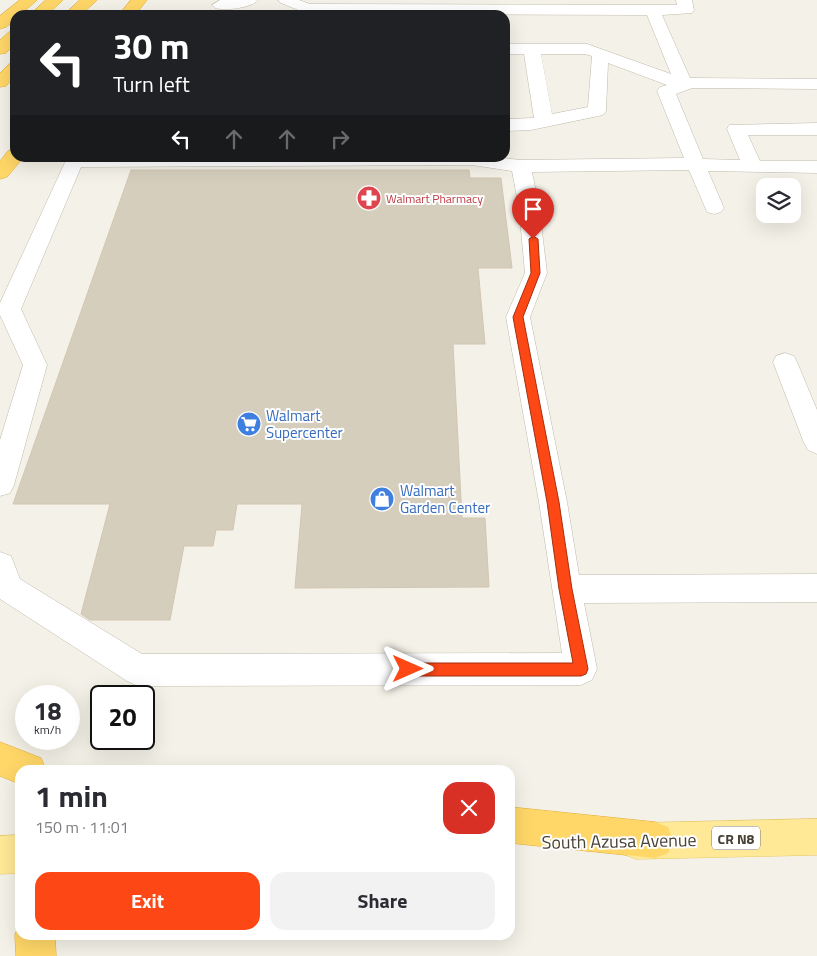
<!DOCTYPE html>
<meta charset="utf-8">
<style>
:root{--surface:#fff;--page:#f2f2f3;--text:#2b2b33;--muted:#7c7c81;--accent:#fd4816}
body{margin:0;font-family:"Titillium Web",sans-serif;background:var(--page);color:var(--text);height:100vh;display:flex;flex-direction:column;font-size:19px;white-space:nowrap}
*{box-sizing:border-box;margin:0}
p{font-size:16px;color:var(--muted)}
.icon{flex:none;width:28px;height:28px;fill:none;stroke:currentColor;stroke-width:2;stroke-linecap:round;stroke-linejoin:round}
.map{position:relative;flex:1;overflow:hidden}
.details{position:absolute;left:15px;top:765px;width:500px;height:175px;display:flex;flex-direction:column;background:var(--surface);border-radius:15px;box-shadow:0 5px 20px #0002}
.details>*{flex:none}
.top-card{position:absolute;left:10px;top:10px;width:500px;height:152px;border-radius:15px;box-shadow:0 5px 20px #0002;background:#202124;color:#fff;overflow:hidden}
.tools{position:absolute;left:756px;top:178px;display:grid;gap:10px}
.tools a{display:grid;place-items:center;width:45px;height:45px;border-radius:10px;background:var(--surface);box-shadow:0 5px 20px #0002;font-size:25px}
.speed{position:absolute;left:15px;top:685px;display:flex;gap:10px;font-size:25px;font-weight:700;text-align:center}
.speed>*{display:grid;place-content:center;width:65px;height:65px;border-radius:50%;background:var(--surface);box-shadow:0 5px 20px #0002;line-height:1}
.speed small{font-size:12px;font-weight:400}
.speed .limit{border:2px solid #111;border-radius:8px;background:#fff;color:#111}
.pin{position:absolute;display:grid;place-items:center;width:42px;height:42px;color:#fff;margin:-51px -21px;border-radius:50% 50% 50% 0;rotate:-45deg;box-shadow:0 0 5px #0007}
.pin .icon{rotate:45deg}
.me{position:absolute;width:55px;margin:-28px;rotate:90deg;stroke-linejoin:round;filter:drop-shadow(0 0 4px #0008)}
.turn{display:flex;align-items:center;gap:18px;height:105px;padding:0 20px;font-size:22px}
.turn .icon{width:65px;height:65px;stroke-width:2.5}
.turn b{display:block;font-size:35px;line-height:42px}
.lanes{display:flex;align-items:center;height:48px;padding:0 20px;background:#0003;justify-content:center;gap:25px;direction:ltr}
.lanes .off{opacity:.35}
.round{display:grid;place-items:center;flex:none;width:52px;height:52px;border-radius:15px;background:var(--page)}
.headline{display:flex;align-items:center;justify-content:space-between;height:85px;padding:0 20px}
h1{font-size:30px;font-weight:700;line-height:38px}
.button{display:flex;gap:10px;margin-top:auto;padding:10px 20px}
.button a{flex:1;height:58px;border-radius:15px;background:var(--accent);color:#fff;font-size:20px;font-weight:700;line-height:58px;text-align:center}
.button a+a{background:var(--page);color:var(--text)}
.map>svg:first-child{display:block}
.building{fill:#d6cebd;stroke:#d1c6b0}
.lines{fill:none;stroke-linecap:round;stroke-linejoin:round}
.minor-casing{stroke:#c0baaa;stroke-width:1}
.major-casing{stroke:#e6c765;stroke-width:1}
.highway-casing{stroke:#e0ac36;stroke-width:1}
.minor{fill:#fff;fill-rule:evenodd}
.major{fill:#ffe896;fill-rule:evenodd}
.highway{fill:#ffd768;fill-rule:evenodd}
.route{fill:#fd4816;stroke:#a42f0e}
.labels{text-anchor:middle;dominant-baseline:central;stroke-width:4;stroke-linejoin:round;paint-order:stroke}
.far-health-label{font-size:12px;fill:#be3a42;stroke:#fff;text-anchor:start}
.shield{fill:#fff;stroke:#7f7b72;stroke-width:1}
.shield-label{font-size:14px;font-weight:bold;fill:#484236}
.shop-label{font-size:15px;fill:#366cbe;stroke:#fff;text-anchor:start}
.near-street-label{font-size:18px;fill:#484236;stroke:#fff}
</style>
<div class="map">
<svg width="817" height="956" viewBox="0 0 817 956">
<rect width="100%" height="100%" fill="#f4f1e8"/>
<path class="building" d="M131 170H469L470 178H501L512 268H478L485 344H453L462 518H485L489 587 295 588 302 504H237L233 530H216L213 546H184L170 620H90L81 614 110 504H13Z"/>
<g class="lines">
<defs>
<path id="minor" d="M220 0H258C252 8 224 11 215 8L212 5Z
M278 0H299L310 4 677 5 676 0H692L694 10 692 13 662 15 690 78 817 79V89L692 88 676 94 703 159 740 160 727 129 729 125 817 123V135H748L760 161H817V173L708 171 724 208 721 212 714 214 707 212 689 170 532 172 539 207 547 273 530 317 567 502 579 575 817 574V602L584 603 597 669 592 680 581 685 138 686 127 681 0 599V552L11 556 20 579 142 654 562 653 539 502 506 317 525 273 519 207 512 171 472 165 81 167 21 309 47 365 14 485 10 493 0 496V440L23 365 0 315V303L67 158H502L521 160 684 158 657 91 660 87 667 85 608 63 606 111 603 115 531 130 505 131V119L534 118 524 54H505V44H587L671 74 647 15 308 14 281 3ZM541 54H585L592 56 588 107 552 114Z
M785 353 794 356 797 362 817 410V454L808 450 804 443 773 362 776 356Z"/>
<path id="major" d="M817 819V855L636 859 623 854 618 841 623 828 636 823Z
M20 835V873L0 874V836Z"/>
<path id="highway" d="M20 0H37L20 15H15V20L6 27 0 29V16Z
M46 0H63L47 15H30Z
M80 0H97L81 15H64Z
M131 0H147L135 15H119Z
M15 30V44L6 53 0 54V40L9 32Z
M15 63V77L6 86 0 87V73L9 64Z
M15 149V158H23L7 177 0 179V161L8 151Z
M0 742 41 758 46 770H20V784L0 776Z
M510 807 655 822 668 827 673 840 668 853 655 858 510 843Z
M20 924V935H55L56 956H16L15 935Z"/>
</defs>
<use href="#minor" class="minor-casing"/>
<use href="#major" class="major-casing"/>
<use href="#highway" class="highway-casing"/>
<use href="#minor" class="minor"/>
<use href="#major" class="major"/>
<use href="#highway" class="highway"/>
</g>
<path class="route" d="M533 236 538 239 540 273 523 317 559 502 572 589 588 669 586 674 581 676H408L403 674 401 669 403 665 408 663H573L559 589 547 502 513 317 531 273 529 239Z"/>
<defs>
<symbol id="pharmacy-disc" viewBox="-11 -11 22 22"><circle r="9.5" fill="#e0444e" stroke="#fff"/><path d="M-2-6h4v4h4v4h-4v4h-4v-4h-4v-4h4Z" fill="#fff"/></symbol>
<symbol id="supermarket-disc" viewBox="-11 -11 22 22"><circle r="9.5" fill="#3f7fe0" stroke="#fff"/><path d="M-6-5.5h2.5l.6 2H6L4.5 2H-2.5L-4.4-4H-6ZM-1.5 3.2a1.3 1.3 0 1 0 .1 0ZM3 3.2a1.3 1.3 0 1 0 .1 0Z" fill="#fff"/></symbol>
<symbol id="shop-disc" viewBox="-11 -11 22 22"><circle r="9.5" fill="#3f7fe0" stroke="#fff"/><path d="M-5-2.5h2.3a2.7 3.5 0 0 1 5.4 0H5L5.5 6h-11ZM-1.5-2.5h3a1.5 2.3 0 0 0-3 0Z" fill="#fff"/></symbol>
</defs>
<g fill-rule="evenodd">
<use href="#pharmacy-disc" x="355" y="184" width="28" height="28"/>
<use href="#supermarket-disc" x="235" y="410" width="28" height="28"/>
<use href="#shop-disc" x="368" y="485" width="28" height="28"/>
</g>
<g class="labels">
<g class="far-health-label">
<text x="386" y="198">Walmart Pharmacy</text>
</g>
<rect class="shield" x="712" y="826.5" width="48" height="23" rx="4"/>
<g class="shield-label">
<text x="736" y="838">CR N8</text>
</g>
<g class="shop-label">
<text x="266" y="415">Walmart<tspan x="266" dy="17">Supercenter</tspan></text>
<text x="400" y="490">Walmart<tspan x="400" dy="17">Garden Center</tspan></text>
</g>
<g class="near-street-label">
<text transform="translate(619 841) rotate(-1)">South Azusa Avenue</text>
</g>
</g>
</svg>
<div class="tools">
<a><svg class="icon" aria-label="layers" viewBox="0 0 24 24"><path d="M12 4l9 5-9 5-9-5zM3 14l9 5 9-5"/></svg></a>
</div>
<div class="speed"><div>18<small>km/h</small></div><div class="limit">20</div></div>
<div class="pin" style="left:533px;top:239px;background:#d93025"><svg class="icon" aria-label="arrive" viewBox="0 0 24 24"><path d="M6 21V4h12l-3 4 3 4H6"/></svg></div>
<svg class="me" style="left:408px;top:669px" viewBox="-20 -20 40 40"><path d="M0-17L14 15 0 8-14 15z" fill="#fd4816" stroke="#fff" stroke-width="4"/></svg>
<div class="top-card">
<div class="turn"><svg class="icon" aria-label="left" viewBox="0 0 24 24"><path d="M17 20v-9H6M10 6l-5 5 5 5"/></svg><div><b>30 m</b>Turn left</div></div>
<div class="lanes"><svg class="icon" aria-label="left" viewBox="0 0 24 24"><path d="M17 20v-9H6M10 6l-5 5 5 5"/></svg><svg class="icon off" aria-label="ahead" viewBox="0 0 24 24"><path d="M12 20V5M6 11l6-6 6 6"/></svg><svg class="icon off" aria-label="ahead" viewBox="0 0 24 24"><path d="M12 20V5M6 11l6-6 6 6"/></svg><svg class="icon off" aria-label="right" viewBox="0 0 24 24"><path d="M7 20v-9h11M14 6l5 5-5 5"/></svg></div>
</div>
<section class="details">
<div class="headline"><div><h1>1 min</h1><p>150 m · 11:01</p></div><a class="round" style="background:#d93025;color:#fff"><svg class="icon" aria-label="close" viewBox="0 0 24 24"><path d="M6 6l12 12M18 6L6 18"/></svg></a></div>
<div class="button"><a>Exit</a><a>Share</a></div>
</section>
</div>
